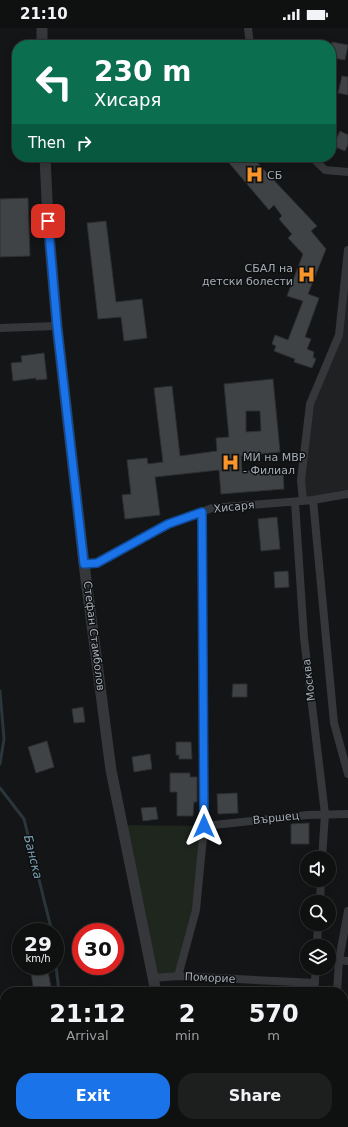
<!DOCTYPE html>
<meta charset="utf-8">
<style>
:root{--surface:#0f1010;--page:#1d1e1e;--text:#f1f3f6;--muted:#9b9d9f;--line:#2f3030;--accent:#1a73e8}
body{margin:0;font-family:"DejaVu Sans",sans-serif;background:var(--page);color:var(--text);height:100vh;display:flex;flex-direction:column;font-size:15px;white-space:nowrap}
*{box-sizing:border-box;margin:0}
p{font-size:13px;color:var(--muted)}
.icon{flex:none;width:22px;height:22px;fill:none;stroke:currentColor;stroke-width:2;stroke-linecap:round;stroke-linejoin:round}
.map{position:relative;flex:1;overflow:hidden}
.panel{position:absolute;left:0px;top:959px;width:348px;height:140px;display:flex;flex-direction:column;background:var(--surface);border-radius:16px 16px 0 0;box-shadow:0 2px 10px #0003,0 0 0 1px var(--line)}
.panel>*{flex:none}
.banner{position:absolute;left:12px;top:12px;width:324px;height:122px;border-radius:16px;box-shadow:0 2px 10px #0003,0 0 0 1px var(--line);background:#0b6e4f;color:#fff;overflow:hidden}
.fabs{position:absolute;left:300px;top:823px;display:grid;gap:8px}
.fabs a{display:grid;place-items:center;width:36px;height:36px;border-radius:50%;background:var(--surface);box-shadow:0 2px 10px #0003,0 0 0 1px var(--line);font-size:20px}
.speed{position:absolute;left:12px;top:895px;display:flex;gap:8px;font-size:20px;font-weight:700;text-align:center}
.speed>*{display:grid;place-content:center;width:52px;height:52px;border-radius:50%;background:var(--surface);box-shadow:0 2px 10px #0003,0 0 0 1px var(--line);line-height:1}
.speed small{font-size:10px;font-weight:400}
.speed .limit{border:6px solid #d22;background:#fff;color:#111}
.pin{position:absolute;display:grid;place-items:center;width:34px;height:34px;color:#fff;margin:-17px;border-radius:8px;box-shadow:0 2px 6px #0006}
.me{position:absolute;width:44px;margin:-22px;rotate:0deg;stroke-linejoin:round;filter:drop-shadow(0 0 3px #0008)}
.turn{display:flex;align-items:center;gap:14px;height:84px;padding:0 16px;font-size:18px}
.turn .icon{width:52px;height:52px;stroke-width:2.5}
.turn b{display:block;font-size:28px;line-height:34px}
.then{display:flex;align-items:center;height:38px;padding:0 16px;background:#0003;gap:8px;font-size:15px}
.eta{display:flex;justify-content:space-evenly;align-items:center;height:68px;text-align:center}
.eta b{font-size:24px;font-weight:600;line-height:28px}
.button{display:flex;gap:8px;margin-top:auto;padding:8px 16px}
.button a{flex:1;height:46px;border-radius:16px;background:var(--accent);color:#fff;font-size:16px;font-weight:600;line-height:46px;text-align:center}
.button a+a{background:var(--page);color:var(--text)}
.status{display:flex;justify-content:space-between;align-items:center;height:28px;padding:0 20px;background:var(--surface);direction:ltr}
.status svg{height:11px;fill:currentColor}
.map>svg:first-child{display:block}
.built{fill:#202123}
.green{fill:#1e261e}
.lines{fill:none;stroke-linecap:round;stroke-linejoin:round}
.stream{stroke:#2a363b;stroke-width:3}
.building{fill:#404346;stroke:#2e2f32;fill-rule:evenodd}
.minor{stroke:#35373b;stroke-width:8}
.tertiary{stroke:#35373b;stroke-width:11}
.route-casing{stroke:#114b97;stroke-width:10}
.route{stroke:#1a73e8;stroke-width:7}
.labels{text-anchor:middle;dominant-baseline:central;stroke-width:3;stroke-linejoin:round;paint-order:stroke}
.poi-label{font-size:11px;fill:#a5adb7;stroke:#0f1011;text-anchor:start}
.street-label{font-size:11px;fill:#a5adb7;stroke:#0f1011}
.water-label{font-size:12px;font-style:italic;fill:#7ba1b4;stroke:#0f1011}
</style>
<div class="status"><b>21:10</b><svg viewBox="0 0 49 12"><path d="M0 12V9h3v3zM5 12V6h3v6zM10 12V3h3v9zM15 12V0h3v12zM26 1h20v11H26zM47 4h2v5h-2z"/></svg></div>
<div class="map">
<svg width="348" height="1099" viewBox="0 0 348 1099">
<rect width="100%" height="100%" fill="#141516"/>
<path class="built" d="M348 222V466L303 473 310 376 339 307Z"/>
<path class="green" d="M122 797 204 798 196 882 178 948 153 950Z"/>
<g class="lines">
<path class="stream" d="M0 663 4 711 0 736
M0 760 24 791 52 904
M55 929 59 964
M70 1094V1099"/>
</g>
<path class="building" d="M332 14 348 17 345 32 333 30 334 25 331 24Z
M342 48 348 49V67L338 65Z
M340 103 348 107V116L345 123 333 118Z
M224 129H252L317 198 311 203 326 221 308 266 319 270 305 309 311 311 307 321 314 324 313 329 316 331 312 340 294 334 295 331 274 323 276 318 272 316 275 307 288 312 303 273 287 268 303 226 288 210 292 206 279 191 282 188 274 177 269 182Z
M28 170 30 228 0 229V171Z
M106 193 116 274 142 271 147 310 124 313 121 289 98 291 87 195Z
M44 325 47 351 36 352V350L13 353 11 335 22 334 21 328Z
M273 351 280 424 241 428 242 443 283 441 284 461 221 466 219 442 155 449 160 487 125 491 122 467 131 466 127 432 147 430 148 436 163 434 154 360 172 358 180 428 217 423 216 410 229 409 224 356ZM246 383H260L261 403 246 404Z
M277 489 280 521 261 523 258 491Z
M288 543 289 559 275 560 274 544Z
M233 656H247V669H232Z
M83 679 85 694 74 695 72 681Z
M47 713 54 739 36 745 28 719Z
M176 714H191L192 731H179V727H176Z
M150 726 152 741 134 744 132 729Z
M170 745H190V749H197V774H194L193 788H177V764H170Z
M237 765 238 785 218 786 217 766Z
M156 779 158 791 143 793 141 780Z
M309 795V816H291V796Z
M30 938H47L52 964H34Z"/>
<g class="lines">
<path class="minor" d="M248 0 250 17
M312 129 325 142 348 144
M0 300 57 298
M313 472 334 695 348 746
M303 473 301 452 310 376 339 307 348 222
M295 474 304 610 325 786 322 830
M84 536 97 535 168 497 212 480 313 472 348 466
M204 798 308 787 348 786
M320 874 321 852
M317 918 318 896
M329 931 348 933
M178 948 196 882 204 798 202 484
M153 950 178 948 315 955
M314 964 316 940
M337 964 339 932 348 883
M343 1045 348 1046
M165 1094 167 1099
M310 1099 311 1094
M329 1099V1094"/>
<path class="tertiary" d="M42 0V17
M45 129 48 193 57 298 84 536 111 742 156 964
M183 1094 184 1099"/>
</g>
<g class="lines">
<defs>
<path id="route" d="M48 193 57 298 84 536 97 535 168 496 202 484 204 798"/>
</defs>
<use href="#route" class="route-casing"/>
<use href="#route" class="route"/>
</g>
<defs>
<symbol id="hospital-bare" viewBox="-9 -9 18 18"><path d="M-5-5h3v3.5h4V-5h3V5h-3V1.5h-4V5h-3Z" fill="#f99529" stroke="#0f1011" stroke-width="2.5" paint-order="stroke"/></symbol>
</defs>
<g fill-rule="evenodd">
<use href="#hospital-bare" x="242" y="134" width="25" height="25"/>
<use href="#hospital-bare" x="294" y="234" width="25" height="25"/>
<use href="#hospital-bare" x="218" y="422" width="25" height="25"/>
</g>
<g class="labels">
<g class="poi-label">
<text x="267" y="147">СБ</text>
<text x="293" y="240" text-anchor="end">СБАЛ на<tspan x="293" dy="13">детски болести</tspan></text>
<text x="243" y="429">МИ на МВР<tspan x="243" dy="13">- Филиал</tspan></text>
</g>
<g class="street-label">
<text transform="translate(234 479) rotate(-6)">Хисаря</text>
<text transform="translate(94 608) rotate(83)">Стефан Стамболов</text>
<text transform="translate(309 652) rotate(-97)">Москва</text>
<text transform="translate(276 790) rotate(-6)">Вършец</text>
<text transform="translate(210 950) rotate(3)">Поморие</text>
</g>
<g class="water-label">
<text transform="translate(33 829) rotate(76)">Банска</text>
</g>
</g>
</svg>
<div class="fabs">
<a><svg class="icon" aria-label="sound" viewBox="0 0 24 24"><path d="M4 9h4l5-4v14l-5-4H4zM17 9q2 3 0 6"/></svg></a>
<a><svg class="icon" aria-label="search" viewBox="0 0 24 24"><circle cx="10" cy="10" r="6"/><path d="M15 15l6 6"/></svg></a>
<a><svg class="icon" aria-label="layers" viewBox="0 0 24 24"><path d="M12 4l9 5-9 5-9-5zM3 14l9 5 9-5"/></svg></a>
</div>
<div class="speed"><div>29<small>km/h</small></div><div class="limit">30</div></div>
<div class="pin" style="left:48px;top:193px;background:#d93025"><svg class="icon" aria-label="arrive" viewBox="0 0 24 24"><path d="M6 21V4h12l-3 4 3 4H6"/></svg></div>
<svg class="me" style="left:204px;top:798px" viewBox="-20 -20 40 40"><path d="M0-17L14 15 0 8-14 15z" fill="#1a73e8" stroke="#fff" stroke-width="4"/></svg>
<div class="banner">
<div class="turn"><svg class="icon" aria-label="left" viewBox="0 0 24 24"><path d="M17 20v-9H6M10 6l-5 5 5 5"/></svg><div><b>230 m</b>Хисаря</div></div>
<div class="then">Then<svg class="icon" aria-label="right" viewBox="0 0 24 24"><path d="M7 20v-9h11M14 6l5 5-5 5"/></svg></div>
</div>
<section class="panel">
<div class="eta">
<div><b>21:12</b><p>Arrival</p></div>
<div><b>2</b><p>min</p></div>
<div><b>570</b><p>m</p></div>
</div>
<div class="button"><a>Exit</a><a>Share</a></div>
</section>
</div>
